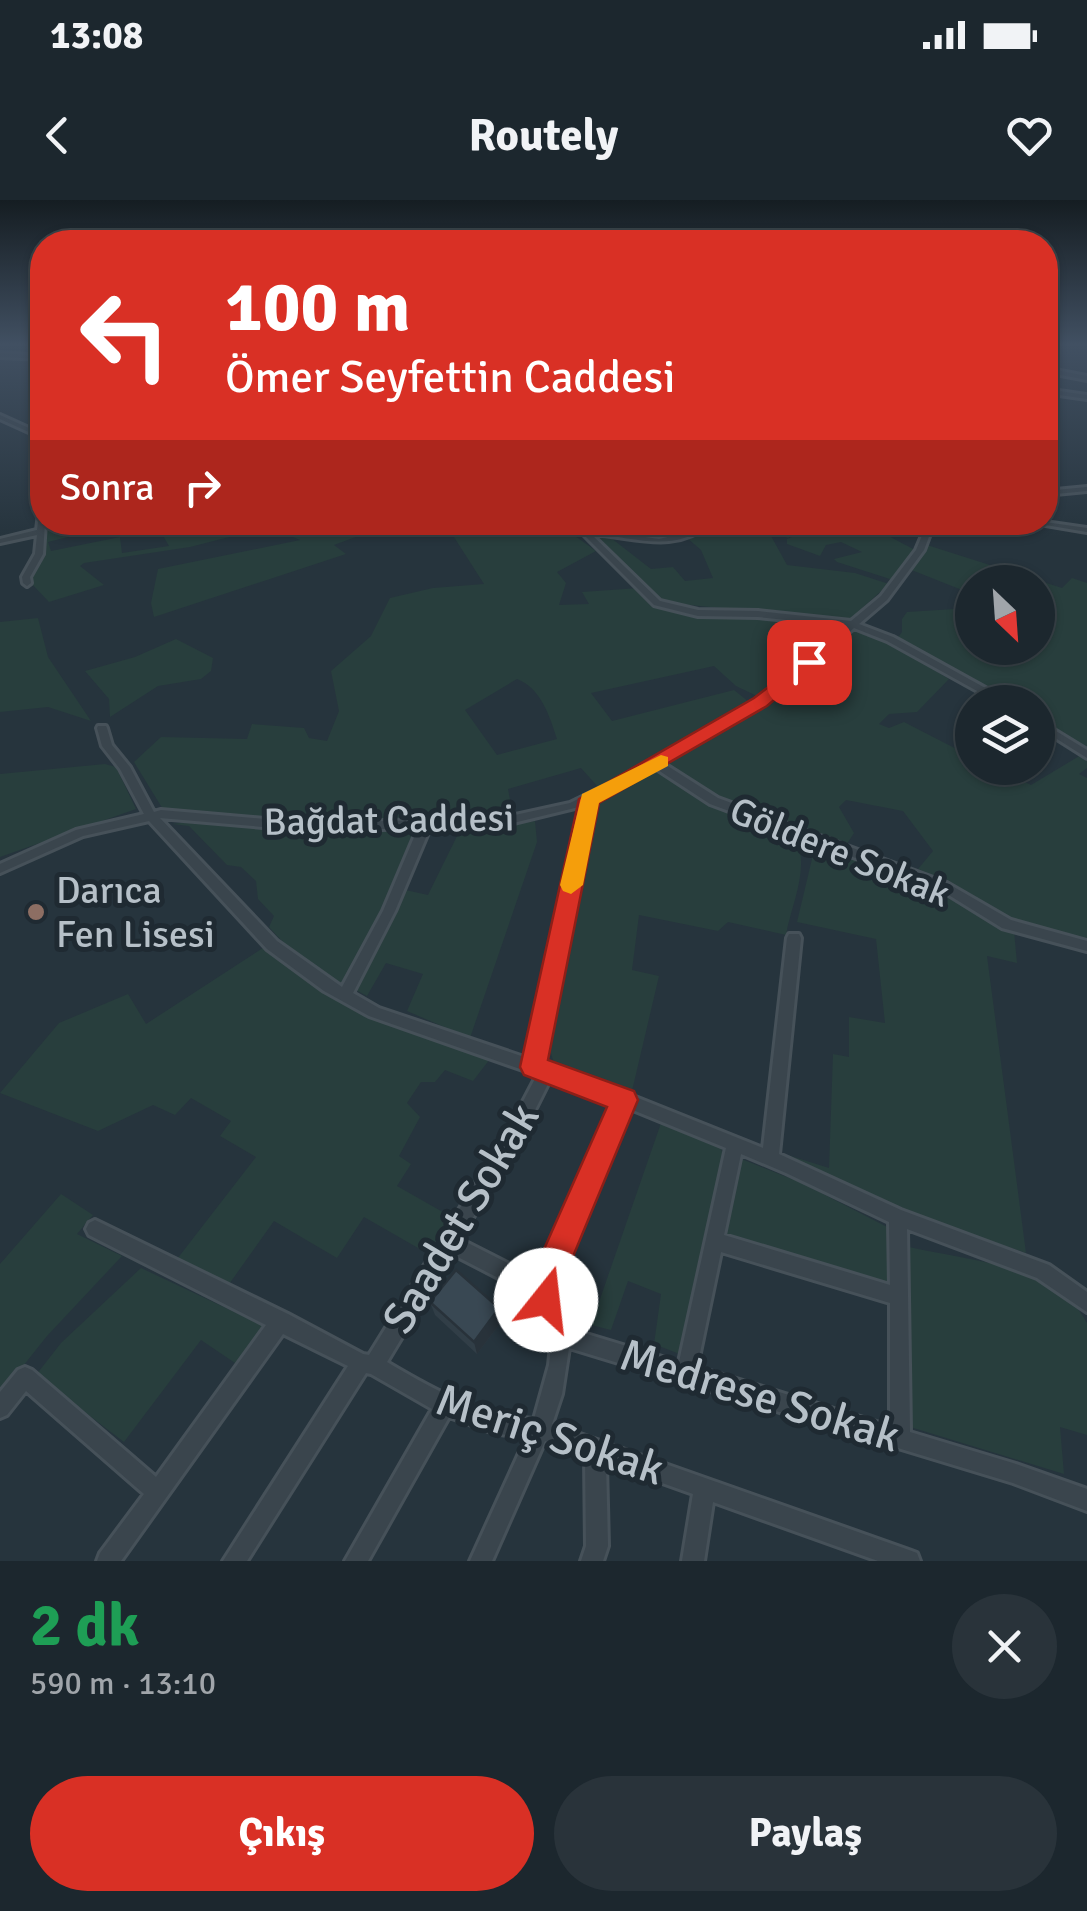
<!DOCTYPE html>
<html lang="tr">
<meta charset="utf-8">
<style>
:root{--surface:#1c272e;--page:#29333a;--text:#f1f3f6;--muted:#a0a5aa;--line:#3a444a;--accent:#d93025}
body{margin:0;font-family:Signika,sans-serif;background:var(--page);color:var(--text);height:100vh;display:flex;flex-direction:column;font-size:38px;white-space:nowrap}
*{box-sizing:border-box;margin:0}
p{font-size:32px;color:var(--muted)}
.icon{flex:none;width:55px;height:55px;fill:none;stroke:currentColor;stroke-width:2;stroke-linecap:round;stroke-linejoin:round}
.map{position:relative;height:1361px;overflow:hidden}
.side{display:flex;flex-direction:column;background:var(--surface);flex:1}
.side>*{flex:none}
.hud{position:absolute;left:30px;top:30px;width:1028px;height:305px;border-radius:40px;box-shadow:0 2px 8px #0004,0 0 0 2px var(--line);background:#d93025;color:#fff;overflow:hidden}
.needle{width:65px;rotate:155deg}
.controls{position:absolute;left:955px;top:365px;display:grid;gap:20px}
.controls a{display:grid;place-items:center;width:100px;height:100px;border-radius:50%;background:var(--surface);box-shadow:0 2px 8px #0004,0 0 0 2px var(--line);font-size:50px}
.pin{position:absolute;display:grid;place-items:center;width:85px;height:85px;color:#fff;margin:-42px;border-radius:20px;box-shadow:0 5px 15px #0006}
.me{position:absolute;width:110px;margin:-55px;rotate:16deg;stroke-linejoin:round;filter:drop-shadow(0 0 8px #0008)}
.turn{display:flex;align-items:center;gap:35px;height:210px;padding:0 30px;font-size:45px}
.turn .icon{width:130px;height:130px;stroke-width:2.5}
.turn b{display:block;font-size:70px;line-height:85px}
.then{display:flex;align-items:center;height:95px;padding:0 30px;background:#0003;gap:20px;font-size:38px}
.round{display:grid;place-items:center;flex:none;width:105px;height:105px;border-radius:52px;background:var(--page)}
.head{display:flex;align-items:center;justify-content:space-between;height:170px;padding:0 30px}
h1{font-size:60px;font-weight:700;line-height:75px;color:#1e9e55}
.button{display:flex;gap:20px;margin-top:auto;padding:20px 30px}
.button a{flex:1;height:115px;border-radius:60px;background:var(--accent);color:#fff;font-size:40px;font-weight:700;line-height:115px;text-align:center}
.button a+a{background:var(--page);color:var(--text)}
.status{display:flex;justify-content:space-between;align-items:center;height:70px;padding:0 50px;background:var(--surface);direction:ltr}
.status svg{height:28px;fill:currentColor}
header{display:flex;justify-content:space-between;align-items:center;height:130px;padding:0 30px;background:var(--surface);font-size:45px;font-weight:700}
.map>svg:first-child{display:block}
.green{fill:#283e3d;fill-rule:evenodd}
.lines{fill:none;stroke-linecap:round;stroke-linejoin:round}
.minor-casing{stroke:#465159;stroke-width:6}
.minor{fill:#3a454d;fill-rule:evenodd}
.wall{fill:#313e47}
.shaded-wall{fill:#28323a}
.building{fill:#394853;stroke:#28323a;stroke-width:2.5}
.route{fill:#d93025;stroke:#8d1f18;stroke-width:2.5}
.slow{fill:#f59e0b}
.education-dot{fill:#8d6e63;stroke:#1f2a32;stroke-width:4}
.labels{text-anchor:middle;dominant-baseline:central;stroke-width:10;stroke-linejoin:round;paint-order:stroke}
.street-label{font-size:38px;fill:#b6c0c8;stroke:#1f2a32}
.poi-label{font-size:38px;fill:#b6c0c8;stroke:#1f2a32;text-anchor:start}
.near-street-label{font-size:45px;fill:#b6c0c8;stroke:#1f2a32}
</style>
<div class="status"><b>13:08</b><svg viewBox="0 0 49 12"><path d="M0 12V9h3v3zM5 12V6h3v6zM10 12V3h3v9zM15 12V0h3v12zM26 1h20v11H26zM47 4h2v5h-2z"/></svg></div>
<header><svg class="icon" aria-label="back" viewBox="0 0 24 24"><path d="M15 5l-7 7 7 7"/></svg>Routely<svg class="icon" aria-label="heart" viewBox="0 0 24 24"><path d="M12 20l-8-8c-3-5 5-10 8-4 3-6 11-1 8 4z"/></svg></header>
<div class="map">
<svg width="1087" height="1361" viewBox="0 0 1087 1361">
<rect width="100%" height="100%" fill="#26343d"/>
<path class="green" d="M224 322H399L402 327 364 334 334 345 346 354 154 417 151 403 158 369 300 340 269 327 190 347 84 363 80 366 104 385 49 402 29 381 44 358 43 323H125L48 342 51 351 120 337 122 353 169 346 159 329 187 323 198 332Z
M596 322 704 323C669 350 626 332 587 327Z
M445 323 571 333 596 351 557 372 566 383 559 405 589 404 582 392 639 388 651 404 669 411 843 425 759 497 736 486 714 466 591 493 612 521 734 490 749 502 611 584 599 588 581 568 508 589 513 616 297 624 164 611 134 562 161 537 247 539 252 524 304 528 309 538 327 541 339 511 331 471 371 436 390 398 433 388 484 384ZM517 479C541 488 550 517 557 539L497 555 465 510Z
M715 323H764L787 365 855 373 889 384 849 420 678 404 660 399 588 332 613 335 611 338 651 369 673 367 685 381 713 378 701 350 687 338Z
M776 323H864L915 350 893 380 837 362 834 359 862 352 841 342 826 345 820 356 787 344V339L799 334 787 338Z
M927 345 1062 388 1072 378 1087 383V551L1038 519V502H1010L896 440 902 432V419L907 412 970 408 972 448H1038V382H972V394L909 369Z
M38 418 48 457 91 521 48 507 0 512V422Z
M856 429 891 443 949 479 917 512 889 514 879 524 889 528 904 522 972 557V568H995L1031 585 1081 555 1087 559V568L1079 574 1087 578V742L1014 723 952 683 918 669 933 651 903 611 846 600 839 607 854 633 845 647 717 599 664 566 758 509Z
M176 439 213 458 211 471 201 479 158 486 110 517 109 499 85 471 135 457Z
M105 564 116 567 136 609 0 657V574Z
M658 570 702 602 795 637C811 667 791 705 786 735L728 722 718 731 639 715 632 770 659 776 632 891 555 866 546 838 595 602Z
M195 621 316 632 412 629C409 677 368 741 346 785 319 773 288 750 269 727L274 716 258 699 256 681 241 667 227 665 189 626 172 624Z
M535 621 537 642 470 838 407 811 423 774 386 763 367 796 352 788 401 689 428 695 459 632 442 628H485Z
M806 640 941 688 989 721 1014 731 1017 763 987 756 1026 1053 904 1011 777 955 778 952 829 968 833 854 849 857V817L885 823 876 739 797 722 812 659Z
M263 748 327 793 372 815 490 859 473 881 445 870 435 882H421L407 903 420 917 399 956 411 964 397 986 455 1019 432 1056 364 1017 337 1058 274 1021 227 1087 174 1063 256 957 220 936 231 921 191 898 175 915 153 905 98 931 0 893 59 823 128 794 146 824Z
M661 923 721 948 723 956 682 1155 654 1144 661 1094 628 1081 611 1130 591 1125Z
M739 958 802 983 889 1028V1087L725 1036Z
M61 994 93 1015 77 1034 122 1056 47 1136 0 1195V1064Z
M909 1047C969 1061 1056 1064 1087 1123V1235L1060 1227 1064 1274 907 1226Z
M141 1068 266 1127 238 1165 201 1140 124 1242 36 1175 61 1143Z"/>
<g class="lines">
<defs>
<path id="minor" d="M0 153 42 156V159L0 157Z
M1045 168 1087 176V180L1045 172Z
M1045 189 1087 195V199L1045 193Z
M0 215 42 234V238L0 219Z
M1087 287V291L1045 295V291Z
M39 313H42V322H45L43 354 30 377 31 383 27 386 23 383 22 377 35 354 37 335 0 343V339L37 330Z
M462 322H502L583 328 659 339 690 332 705 322H714C671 355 639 337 591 334L660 401 698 410 758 411 851 421 881 396 916 350 924 331 938 322H947L930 334 924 350 887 400 859 424 893 437 1007 500 1008 502H997L887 441 854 428 764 504 663 563 718 598 947 683 1011 720 1087 741V751L1002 728 939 689 710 604 655 568 596 600 541 863 608 886 763 948 787 738 789 734H799L801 738 779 954 901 1010 1049 1065 1087 1092V1112L1037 1078 907 1029 910 1232 1013 1263 1087 1289V1311L1013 1283 569 1148 562 1194 552 1224 909 1350 917 1353 920 1361H878L713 1302 704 1361H682L693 1294 606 1263 608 1346 603 1361H581L586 1346 585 1256 545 1241 492 1361H470L526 1238 494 1233 449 1217 368 1361H345L432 1209 371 1174 366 1173 247 1361H223L348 1166 283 1134 121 1361H97L100 1353 144 1294 26 1191 7 1215 0 1218V1192L18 1170 25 1167 32 1170 156 1277 266 1125 89 1035 86 1029 89 1023 95 1020 288 1114 363 1154 369 1155 507 932 537 875 369 816 324 791 267 749 149 621 83 636 0 673V664L76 630 144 614 120 569 102 546 97 528 98 526H106L107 528 112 545 130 567 154 612 161 610 310 623 501 618 570 603 619 579 756 500 845 426 758 417 698 416 654 405 582 333ZM583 606 527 858 379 808 353 793 395 711 430 628 501 626ZM160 618 310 631 418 628 383 711 342 787 277 741ZM550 880 615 903 539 1079 460 1039 519 942ZM628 908 726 948 679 1162 567 1128 555 1100V1083ZM741 954 786 973 889 1022 890 1085 724 1035ZM721 1052 890 1103V1226L697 1167ZM452 1054 537 1098 552 1136 549 1165 534 1219C479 1215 434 1190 387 1162Z
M1028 322H1045L1087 328V332Z
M1038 520 1087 550V558L1038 527Z"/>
</defs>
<use href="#minor" class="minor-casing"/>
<use href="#minor" class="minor"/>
</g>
<path class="wall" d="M430 1102 501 1122 477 1154 435 1115Z"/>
<path class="shaded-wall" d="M499 1108 501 1122 477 1154 474 1142Z"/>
<path class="building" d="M456 1070 499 1108 474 1142 430 1102Z"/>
<linearGradient id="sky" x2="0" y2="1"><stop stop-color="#151d22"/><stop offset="0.43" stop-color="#415062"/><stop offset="1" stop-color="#415062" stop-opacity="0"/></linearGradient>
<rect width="1087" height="336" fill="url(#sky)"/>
<path class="route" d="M809 456 817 462 815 465 767 506 599 603 548 860 634 891 638 900 562 1083 557 1111 546 1116 534 1111 529 1083 607 907 524 875 520 867 579 599 754 498Z"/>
<path class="slow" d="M661 555 668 557V566L599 603 583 685 571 694 563 691 560 685 582 594Z"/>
<circle class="education-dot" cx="36" cy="712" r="10"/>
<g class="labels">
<g class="street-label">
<text transform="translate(389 620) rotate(-1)">Bağdat Caddesi</text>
<text transform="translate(840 652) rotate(22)">Göldere Sokak</text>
</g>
<g class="poi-label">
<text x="56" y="690">Darıca<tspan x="56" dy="44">Fen Lisesi</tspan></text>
</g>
<g class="near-street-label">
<text transform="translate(461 1018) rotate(-59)">Saadet Sokak</text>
<text transform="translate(760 1196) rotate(17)">Medrese Sokak</text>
<text transform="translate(550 1235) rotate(18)">Meriç Sokak</text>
</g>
</g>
</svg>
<div class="controls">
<a><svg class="needle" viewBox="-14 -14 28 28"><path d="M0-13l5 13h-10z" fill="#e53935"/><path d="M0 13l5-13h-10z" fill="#a0a5aa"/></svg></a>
<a><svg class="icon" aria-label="layers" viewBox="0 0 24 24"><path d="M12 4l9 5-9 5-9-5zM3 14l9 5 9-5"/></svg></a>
</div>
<div class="pin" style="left:809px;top:462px;background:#d93025"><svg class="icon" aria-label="arrive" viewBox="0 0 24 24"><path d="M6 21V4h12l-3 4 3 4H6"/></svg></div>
<svg class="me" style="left:546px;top:1100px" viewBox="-20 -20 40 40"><circle r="19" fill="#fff"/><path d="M0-13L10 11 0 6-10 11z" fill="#d93025"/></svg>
<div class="hud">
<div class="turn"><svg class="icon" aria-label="left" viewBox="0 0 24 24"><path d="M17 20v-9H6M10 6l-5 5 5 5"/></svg><div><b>100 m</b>Ömer Seyfettin Caddesi</div></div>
<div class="then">Sonra<svg class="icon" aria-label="right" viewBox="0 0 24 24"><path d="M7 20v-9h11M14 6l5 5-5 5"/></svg></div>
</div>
</div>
<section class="side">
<div class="head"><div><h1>2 dk</h1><p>590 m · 13:10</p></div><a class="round"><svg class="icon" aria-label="close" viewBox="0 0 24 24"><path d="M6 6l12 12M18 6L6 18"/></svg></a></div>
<div class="button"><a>Çıkış</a><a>Paylaş</a></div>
</section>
